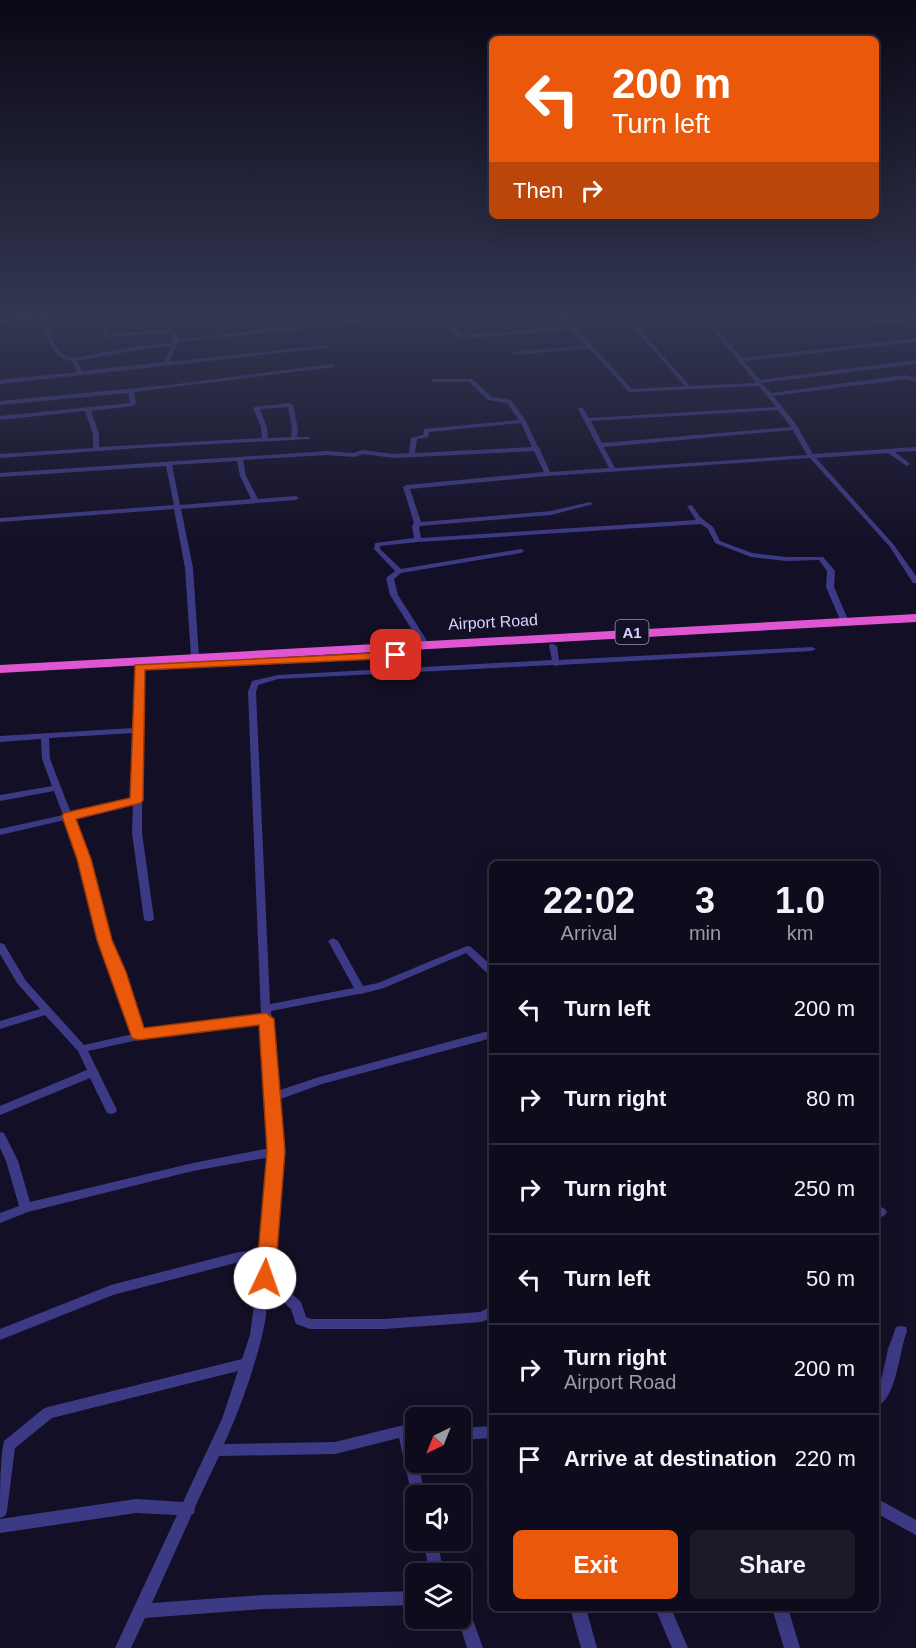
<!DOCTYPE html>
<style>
:root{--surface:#0e0b1c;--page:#1c1929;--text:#f1f3f6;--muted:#9b9ba3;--line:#2e2b3b;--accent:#ea580c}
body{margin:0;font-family:Helvetica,sans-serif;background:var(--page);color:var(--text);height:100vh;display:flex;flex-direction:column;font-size:22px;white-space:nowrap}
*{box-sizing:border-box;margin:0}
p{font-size:20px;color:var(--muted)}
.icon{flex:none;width:33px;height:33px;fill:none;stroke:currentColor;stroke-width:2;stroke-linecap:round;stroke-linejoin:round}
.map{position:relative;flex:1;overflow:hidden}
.details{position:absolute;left:489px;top:861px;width:390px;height:750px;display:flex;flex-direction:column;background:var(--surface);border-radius:9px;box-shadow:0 6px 24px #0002,0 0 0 2px var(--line)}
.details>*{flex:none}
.hud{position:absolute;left:489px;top:36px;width:390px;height:183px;border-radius:9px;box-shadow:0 6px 24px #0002,0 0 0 2px var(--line);background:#ea580c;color:#fff;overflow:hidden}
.needle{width:39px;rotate:223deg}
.fabs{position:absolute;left:405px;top:1407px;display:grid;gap:12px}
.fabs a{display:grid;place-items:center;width:66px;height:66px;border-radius:9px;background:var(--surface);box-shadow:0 6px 24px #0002,0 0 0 2px var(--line);font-size:30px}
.pin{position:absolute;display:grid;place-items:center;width:51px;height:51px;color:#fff;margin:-26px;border-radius:12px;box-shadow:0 3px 9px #0006}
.me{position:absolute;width:66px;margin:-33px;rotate:3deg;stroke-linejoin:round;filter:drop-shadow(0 0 4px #0008)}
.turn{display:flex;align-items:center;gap:21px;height:126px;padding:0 24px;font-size:27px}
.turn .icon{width:78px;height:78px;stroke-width:2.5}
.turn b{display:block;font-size:42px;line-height:51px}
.then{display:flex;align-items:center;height:57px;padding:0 24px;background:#0003;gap:12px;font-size:22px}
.eta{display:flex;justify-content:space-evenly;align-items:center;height:102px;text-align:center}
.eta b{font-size:36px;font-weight:800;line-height:42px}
.cta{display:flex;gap:12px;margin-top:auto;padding:12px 24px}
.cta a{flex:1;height:69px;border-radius:9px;background:var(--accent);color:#fff;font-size:24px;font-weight:800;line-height:69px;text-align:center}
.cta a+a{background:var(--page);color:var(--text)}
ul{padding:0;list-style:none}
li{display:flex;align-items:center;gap:18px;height:90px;padding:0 24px;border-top:2px solid var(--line)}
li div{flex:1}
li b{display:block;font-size:22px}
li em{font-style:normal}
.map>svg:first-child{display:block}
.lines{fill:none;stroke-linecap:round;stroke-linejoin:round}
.minor{fill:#3d3a85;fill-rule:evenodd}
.trunk{fill:#e055d1;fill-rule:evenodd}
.route{fill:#ea580c;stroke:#983908;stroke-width:1.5}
.labels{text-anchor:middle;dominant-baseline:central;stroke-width:6;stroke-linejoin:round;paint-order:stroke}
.shield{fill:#130f26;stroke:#9e99be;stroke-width:1.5}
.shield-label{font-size:15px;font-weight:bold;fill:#d9d4ff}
.street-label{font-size:16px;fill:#d9d4ff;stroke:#130f26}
</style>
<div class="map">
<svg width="916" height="1648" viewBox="0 0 916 1648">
<rect width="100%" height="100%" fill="#130f26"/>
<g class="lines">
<path class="minor" d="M56 313H70L45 318C50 333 55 357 74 358L137 346 173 343V341L170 333 106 337 96 317 86 313 100 315 110 334 172 329 175 331 178 339 255 331 242 313H247L260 330 359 319 362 321 359 323 178 342 170 362 327 345V347L325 348 0 384V380L77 372 72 361C51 359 46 335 40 318L0 324V320ZM171 346 164 362 82 371 77 361 137 350Z
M437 313H442L460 334 465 335 569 327 557 313H562L632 389 685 386 620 313H625L690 386 756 383 700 313H705L742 358 916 338V342L744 361 760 380 916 360V364L762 383 771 393 906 375 916 378V382L906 379 773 396 796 424 813 454 916 447V451L895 452 909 463 910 464 907 466 888 453 816 458 894 545 916 576V583H913L890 547 810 458 548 476 410 489 421 522 551 511 590 502 593 504 551 515 420 526 419 527 421 538 696 520 687 506 692 505 700 517 713 527 720 541 752 553 786 557H823L835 571 834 587 849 622 845 624 841 622 826 587 827 571 819 560 786 561 751 557 715 543 708 529 701 524 418 542 380 546V549L401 569 521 549 524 551 521 553 401 573 394 579 398 595 429 644 425 646 421 644 390 595 386 578 395 571 374 549 375 543 414 538 412 526 414 523 403 487 406 485 544 472 534 451 394 458 363 454 354 457 327 455 243 460 246 476 258 499 296 496 299 498 296 500 181 509 193 568 199 657 195 659 191 657 185 568 174 509 0 522V518L174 505 166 466 0 477V473L327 451 353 453 362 450 394 454 409 453 411 438 423 435 424 429 519 420 507 403 488 400 469 382H432V380L434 379H472L492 397 511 400 526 421 538 447 541 449 540 450 550 472 609 468 578 409 579 408H583L589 418 776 407 759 386 629 392 589 348 515 355 512 353 515 351 586 346 571 329 465 339 456 336ZM778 410 791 427 602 443 591 421ZM521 423 532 447 415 453 417 439 428 437 429 432ZM793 430 807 455 615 468 604 447ZM237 461 240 476 251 499 180 505 172 465Z
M800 313H806L830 325 872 321 860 313H866L879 321 916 317V321L829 329Z
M332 364 334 365V367L134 392 136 404 133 406 91 411 99 434V447L262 438 261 427 253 408 254 407 290 403 293 405 298 429 297 437H310V439L140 448 0 458V454L93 448V434L85 411 0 420V416L130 403 128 393 0 405V401L169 385ZM288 407 292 429 291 437 268 438 267 427 260 409Z
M550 644H553L557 646 559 660 812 647 816 649 812 651 559 665 556 666 553 665 278 679 258 685 256 692 270 1004 354 988 328 941 333 938 338 941 363 986 378 983 467 946 471 947 492 966V975L488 974 466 953 384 988 361 994H358L271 1011 277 1091 319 1077 492 1030V1038L322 1084 278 1100 282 1151 271 1276 301 1302 306 1317 311 1319H384L480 1312 492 1306V1317L482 1322 384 1329H310L296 1324 291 1309 269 1289C267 1305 266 1321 262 1336 253 1372 240 1409 224 1444L335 1442 404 1425 416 1427V1439H412L416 1452V1462H418L425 1496H416V1502L413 1501 399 1438 335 1454 219 1456 195 1507 194 1514H192L152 1603 264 1595 416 1591V1605L264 1609 145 1618 131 1648H115L177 1515 136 1513 0 1533V1519L136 1499 183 1502 222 1419 238 1371 52 1418 15 1448 7 1511 5 1516 0 1518C0 1497 0 1458 4 1441L43 1409 48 1407 242 1359 250 1335 260 1260 239 1262 113 1295 0 1340V1329L111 1285 239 1252 261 1250 270 1157 193 1171 28 1212 0 1223V1213L19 1206 6 1161 0 1148V1132L4 1133 18 1161 30 1202 193 1163 270 1148 267 1101 264 1098 266 1095 261 1023 170 1033 88 1051 117 1110 115 1113 111 1114 107 1113 90 1078 0 1115V1106L87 1070 78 1051 45 1015 0 1029V1021L40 1009 17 983 0 954V943L4 944 26 981 84 1045 133 1034 113 972 100 940 79 859 65 820 0 835V829L63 815 54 791 0 801V795L52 786 42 759 41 739 0 742V736L134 728 135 667 136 665H142L143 667 142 833 154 919 152 921H146L144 919 132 833 133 804 73 818 89 859 110 940 123 972 143 1032 170 1025 261 1016 248 692 252 681 278 675 552 660 549 646ZM134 733 133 798 71 813 50 759 49 738Z
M881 1207 885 1209 887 1212 885 1215 876 1220V1209Z
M901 1326 906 1327 907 1331C899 1350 897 1399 876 1407V1391L882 1376 888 1349 896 1327Z
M492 1426V1438L460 1440V1428Z
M876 1498 916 1520V1535L876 1513Z
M423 1540H437L444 1574H430Z
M460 1596 465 1598 483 1648H467L458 1618H460Z
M570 1608H586L597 1648H581Z
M655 1608H671L688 1648H672Z
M772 1608H788L800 1648H784Z"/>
<path class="trunk" d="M916 614V622L0 673V665Z"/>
</g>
<linearGradient id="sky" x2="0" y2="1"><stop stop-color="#0a0815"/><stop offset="0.58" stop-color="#333752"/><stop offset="1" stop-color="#333752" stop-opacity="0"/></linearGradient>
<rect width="916" height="544" fill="url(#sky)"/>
<path class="route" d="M396 652 402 655 400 658 145 670 143 800 141 803 76 819 91 859 112 940 126 972 144 1028 266 1013 274 1019 285 1151 275 1278 272 1284 265 1286 259 1284 256 1278 267 1151 259 1025 138 1040 132 1038 97 940 77 859 62 816 64 813 130 798 135 665Z"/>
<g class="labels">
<rect class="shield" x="615.5" y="620" width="33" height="24" rx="4.5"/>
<g class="shield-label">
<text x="632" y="632">A1</text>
</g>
<g class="street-label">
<text transform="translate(493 622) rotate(-3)">Airport Road</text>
</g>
</g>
</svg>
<div class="fabs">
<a><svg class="needle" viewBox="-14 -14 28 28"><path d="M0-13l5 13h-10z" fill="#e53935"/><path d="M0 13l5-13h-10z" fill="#9b9ba3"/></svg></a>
<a><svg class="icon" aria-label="sound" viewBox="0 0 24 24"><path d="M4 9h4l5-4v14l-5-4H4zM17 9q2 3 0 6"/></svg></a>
<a><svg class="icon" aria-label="layers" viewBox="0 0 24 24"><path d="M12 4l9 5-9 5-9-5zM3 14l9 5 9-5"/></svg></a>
</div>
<div class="pin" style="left:396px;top:655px;background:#d93025"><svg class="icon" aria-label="arrive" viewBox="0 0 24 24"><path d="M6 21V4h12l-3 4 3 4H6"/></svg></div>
<svg class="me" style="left:265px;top:1278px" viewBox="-20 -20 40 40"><circle r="19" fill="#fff"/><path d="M0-13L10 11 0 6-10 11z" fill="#ea580c"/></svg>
<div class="hud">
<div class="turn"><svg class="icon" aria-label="left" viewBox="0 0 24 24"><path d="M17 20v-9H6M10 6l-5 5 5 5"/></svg><div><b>200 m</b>Turn left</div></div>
<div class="then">Then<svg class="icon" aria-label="right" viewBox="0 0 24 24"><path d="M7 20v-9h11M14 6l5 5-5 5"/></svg></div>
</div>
<section class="details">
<div class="eta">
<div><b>22:02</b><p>Arrival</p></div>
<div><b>3</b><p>min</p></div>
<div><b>1.0</b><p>km</p></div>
</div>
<ul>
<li><svg class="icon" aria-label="left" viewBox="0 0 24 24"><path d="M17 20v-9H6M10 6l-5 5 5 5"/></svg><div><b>Turn left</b></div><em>200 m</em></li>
<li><svg class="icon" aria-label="right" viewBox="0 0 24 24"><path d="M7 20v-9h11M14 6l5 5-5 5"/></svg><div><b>Turn right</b></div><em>80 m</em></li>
<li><svg class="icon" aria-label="right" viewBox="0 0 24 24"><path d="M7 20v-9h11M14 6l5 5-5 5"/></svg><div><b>Turn right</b></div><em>250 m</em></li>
<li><svg class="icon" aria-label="left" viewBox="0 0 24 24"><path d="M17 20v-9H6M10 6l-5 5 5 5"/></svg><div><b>Turn left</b></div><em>50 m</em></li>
<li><svg class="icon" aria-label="right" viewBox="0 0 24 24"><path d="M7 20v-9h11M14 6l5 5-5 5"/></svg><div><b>Turn right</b><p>Airport Road</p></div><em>200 m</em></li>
<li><svg class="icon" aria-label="arrive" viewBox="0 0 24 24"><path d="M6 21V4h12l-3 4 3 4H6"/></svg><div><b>Arrive at destination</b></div><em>220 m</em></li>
</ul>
<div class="cta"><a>Exit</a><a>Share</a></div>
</section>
</div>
